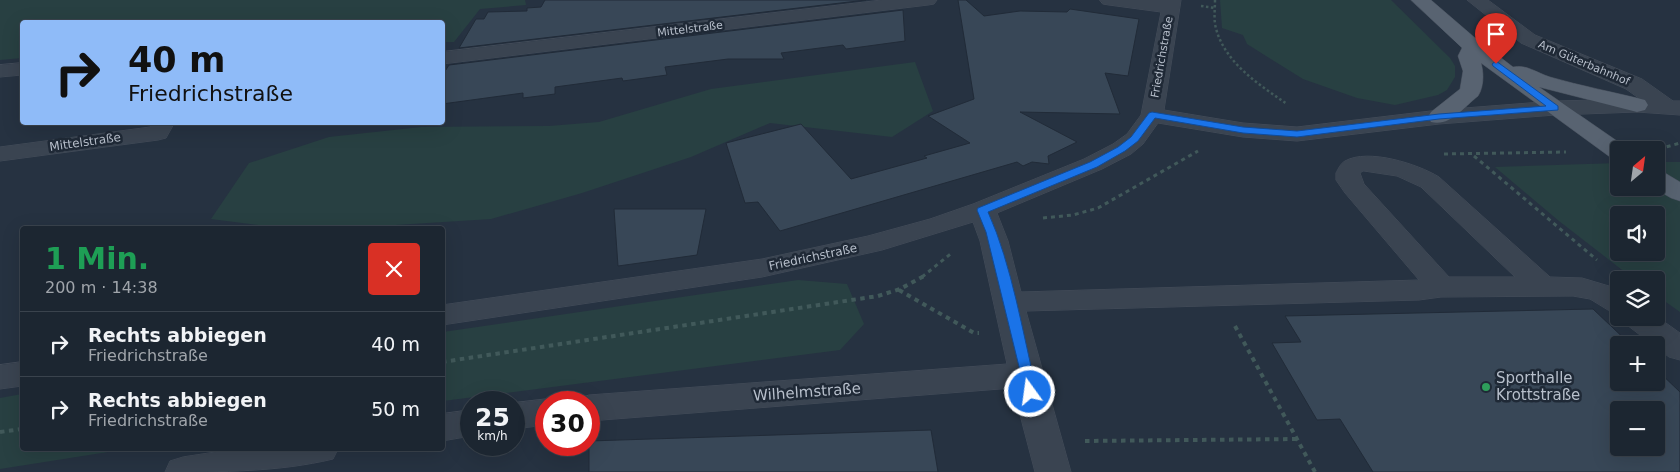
<!DOCTYPE html>
<html lang="de">
<meta charset="utf-8">
<style>
:root{--surface:#1c2631;--page:#29323d;--text:#f1f3f6;--muted:#a0a5ab;--line:#3a434d}
body{margin:0;font-family:"DejaVu Sans",sans-serif;background:var(--page);color:var(--text);height:100vh;display:flex;flex-direction:column;font-size:19px;white-space:nowrap}
*{box-sizing:border-box;margin:0}
p{font-size:16px;color:var(--muted)}
.icon{flex:none;width:28px;height:28px;fill:none;stroke:currentColor;stroke-width:2;stroke-linecap:round;stroke-linejoin:round}
.map{position:relative;flex:1;overflow:hidden}
.side{position:absolute;left:20px;top:226px;width:425px;height:225px;display:flex;flex-direction:column;background:var(--surface);border-radius:5px;box-shadow:0 5px 20px #0002,0 0 0 1px var(--line)}
.side>*{flex:none}
.hud{position:absolute;left:20px;top:20px;width:425px;height:105px;border-radius:5px;box-shadow:0 5px 20px #0002,0 0 0 1px var(--line);background:#8fbbf8;color:#111;overflow:hidden}
.needle{width:32px;rotate:29deg}
.buttons{position:absolute;left:1610px;top:141px;display:grid;gap:10px}
.buttons a{display:grid;place-items:center;width:55px;height:55px;border-radius:5px;background:var(--surface);box-shadow:0 5px 20px #0002,0 0 0 1px var(--line);font-size:25px}
.speed{position:absolute;left:460px;top:391px;display:flex;gap:10px;font-size:25px;font-weight:700;text-align:center}
.speed>*{display:grid;place-content:center;width:65px;height:65px;border-radius:50%;background:var(--surface);box-shadow:0 5px 20px #0002,0 0 0 1px var(--line);line-height:1}
.speed small{font-size:12px;font-weight:400}
.speed .limit{border:8px solid #d22;background:#fff;color:#111}
.pin{position:absolute;display:grid;place-items:center;width:42px;height:42px;color:#fff;margin:-51px -21px;border-radius:50% 50% 50% 0;rotate:-45deg;box-shadow:0 0 5px #0007}
.pin .icon{rotate:45deg}
.me{position:absolute;width:55px;margin:-28px;rotate:346deg;stroke-linejoin:round;filter:drop-shadow(0 0 4px #0008)}
.turn{display:flex;align-items:center;gap:18px;height:105px;padding:0 25px;font-size:22px}
.turn .icon{width:65px;height:65px;stroke-width:2.5}
.turn b{display:block;font-size:35px;line-height:42px}
.round{display:grid;place-items:center;flex:none;width:52px;height:52px;border-radius:5px;background:var(--page)}
.head{display:flex;align-items:center;justify-content:space-between;height:85px;padding:0 25px}
h1{font-size:30px;font-weight:700;line-height:38px;color:#1e9e55}
ul{padding:0;list-style:none}
li{display:flex;align-items:center;gap:15px;height:65px;padding:0 25px;border-top:1px solid var(--line)}
li div{flex:1}
li b{display:block;font-size:19px}
li em{font-style:normal}
.map>svg:first-child{display:block}
.green{fill:#284042;fill-rule:evenodd}
.building{fill:#384757;stroke:#212b38;fill-rule:evenodd}
.lines{fill:none;stroke-linecap:round;stroke-linejoin:round}
.minor-casing{stroke:#444d5a;stroke-width:1}
.major-casing{stroke:#444d5a;stroke-width:1}
.path-far2{stroke:#41595a;stroke-width:2.5;stroke-dasharray:2.5 2.5;stroke-linecap:butt}
.path-far1{stroke:#41595a;stroke-width:3;stroke-dasharray:4 4;stroke-linecap:butt}
.path{stroke:#41595a;stroke-width:4;stroke-dasharray:4.5 4.5;stroke-linecap:butt}
.minor{fill:#3a4451;fill-rule:evenodd}
.major{fill:#586371;fill-rule:evenodd}
.route{fill:#1a73e8;stroke:#114b97}
.leisure-dot{fill:#2e9e5b;stroke:#1f2936;stroke-width:2}
.labels{text-anchor:middle;dominant-baseline:central;stroke-width:5;stroke-linejoin:round;paint-order:stroke}
.far-street-label{font-size:11px;fill:#b7bfcb;stroke:#1f2936}
.street-label{font-size:12px;fill:#b7bfcb;stroke:#1f2936}
.near-poi-label{font-size:15px;fill:#b7bfcb;stroke:#1f2936;text-anchor:start}
.near-street-label{font-size:15px;fill:#b7bfcb;stroke:#1f2936}
</style>
<div class="map">
<svg width="1680" height="472" viewBox="0 0 1680 472">
<rect width="100%" height="100%" fill="#263241"/>
<path class="green" d="M0 0H525L526 5 480 9 454 42H443L442 22H22V58L0 60Z
M1220 0H1391L1450 58 1455 66V77L1447 90 1438 95 1395 105 1357 98 1303 79 1247 44 1243 35 1222 28Z
M915 62 933 111 892 137 770 123 691 157 582 193 491 219 331 229H291L211 219 249 163 329 137 421 127 549 126 599 122 711 89Z
M1656 162H1680V312L1656 295V280H1635L1559 221 1495 167 1619 163V188H1656ZM1619 215H1656V252H1619Z
M798 280 847 284 864 324 840 350 443 401V332Z
M22 394V449H127L0 469V398Z"/>
<path class="building" d="M545 0H866L459 48 476 19H484L488 12 527 11V8L541 7Z
M958 0H966L984 16 1020 11 1067 12 1070 9 1139 19 1128 76 1105 73 1120 114 1020 112 1077 142 1048 156 1049 164 1032 162 1023 166 1017 162 780 231 758 202 745 203 726 143 801 124 851 179 927 158 924 156 970 143 928 116 974 99Z
M903 10 905 41 846 49 843 45 781 53 784 59H728L665 67 667 75 623 81 622 78 555 87V94L523 98V93L442 104V76L449 65Z
M614 209H706L697 255 618 266Z
M1593 309 1631 345H1619V382H1656V369L1680 392V472H1373L1340 419 1317 420 1272 343 1301 342 1285 316ZM1619 410H1656V448H1619Z
M931 430 938 472H589V441Z"/>
<g class="lines">
<defs>
<path id="minor" d="M882 0H937L934 4 928 5 442 64V52Z
M1100 0H1181L1164 110 1243 123 1297 127 1439 110 1555 101 1640 99 1626 89 1521 43 1467 0H1488L1535 35 1642 79 1673 101H1680V115L1637 112 1555 115 1439 124 1297 141 1243 137 1158 123 1143 144 1131 154 1102 169 997 213 1008 241 1021 292 1419 280 1345 193 1336 180V173C1338 169 1341 163 1345 161 1368 148 1418 164 1439 177L1550 277 1582 278 1619 289V313L1608 310 1590 299 1573 296 1441 297 1419 300 1026 311 1071 472H1035L1013 388 589 421V402H575L577 399 589 395 1007 364 980 241 973 222 882 250 762 277 442 325V305L762 259 868 236 930 219 973 204 1084 159 1113 144 1127 134 1141 115 1161 12 1109 5 1103 4ZM1364 171 1397 176 1421 187 1515 277H1449L1364 184 1360 173Z
M22 63V75L0 77V65Z
M152 122H175L166 138 158 140 0 161V147L150 127Z
M1656 316 1680 333V360L1669 357 1656 347V345H1653L1627 325 1623 318H1656Z
M22 362V386L0 389V365Z
M546 399 557 402H546V425L514 429V403Z
M471 410V436L442 441V414Z
M235 449H338L333 459C279 472 221 472 165 472L170 461 183 457Z"/>
<path id="major" d="M1411 0H1431L1474 37 1513 67C1526 64 1537 73 1550 77 1581 86 1613 92 1645 100L1648 105 1645 110 1637 112 1539 87 1630 150H1619V159L1610 157 1481 63C1484 73 1484 87 1478 96 1464 107 1450 127 1431 122L1428 117 1431 112 1460 89 1463 71 1458 56 1462 48Z
M1656 171 1665 173 1680 182V201L1671 198 1654 188H1656Z"/>
</defs>
<use href="#minor" class="minor-casing"/>
<use href="#major" class="major-casing"/>
<path class="path-far2" d="M1215 0C1215 8 1214 16 1215 24 1222 61 1258 84 1287 104
M1201 6 1215 8"/>
<path class="path-far1" d="M1659 149 1680 143
M1444 154 1566 152
M1474 156 1597 260
M1043 218 1073 215 1098 208 1198 151
M922 277 953 252"/>
<path class="path" d="M899 290 974 333H979
M1235 326 1315 472
M442 362 878 296 900 289 924 276
M0 432 22 429
M1085 441 1297 439"/>
<use href="#minor" class="minor"/>
<use href="#major" class="major"/>
</g>
<path class="route" d="M1496 61 1558 106V110L1439 119 1297 137 1243 133 1155 118 1138 141 1125 151 1097 167 988 212C1012 265 1023 335 1037 392L1035 395 1030 397 1026 395 986 232 977 210 978 208 1090 162 1118 147 1131 137 1149 113 1152 112 1243 127 1297 131 1439 114 1546 106 1493 66 1492 64Z"/>
<circle class="leisure-dot" cx="1486" cy="387" r="5"/>
<g class="labels">
<g class="far-street-label">
<text transform="translate(690 29) rotate(-7)">Mittelstraße</text>
<text transform="translate(1162 57) rotate(-80)">Friedrichstraße</text>
<text transform="translate(1584 63) rotate(23)">Am Güterbahnhof</text>
</g>
<g class="street-label">
<text transform="translate(85 142) rotate(-8)">Mittelstraße</text>
<text transform="translate(813 257) rotate(-12)">Friedrichstraße</text>
</g>
<g class="near-poi-label">
<text x="1496" y="378">Sporthalle<tspan x="1496" dy="17">Krottstraße</tspan></text>
</g>
<g class="near-street-label">
<text transform="translate(807 392) rotate(-4)">Wilhelmstraße</text>
</g>
</g>
</svg>
<div class="buttons">
<a><svg class="needle" viewBox="-14 -14 28 28"><path d="M0-13l5 13h-10z" fill="#e53935"/><path d="M0 13l5-13h-10z" fill="#a0a5ab"/></svg></a>
<a><svg class="icon" aria-label="sound" viewBox="0 0 24 24"><path d="M4 9h4l5-4v14l-5-4H4zM17 9q2 3 0 6"/></svg></a>
<a><svg class="icon" aria-label="layers" viewBox="0 0 24 24"><path d="M12 4l9 5-9 5-9-5zM3 14l9 5 9-5"/></svg></a>
<a>+</a>
<a>−</a>
</div>
<div class="speed"><div>25<small>km/h</small></div><div class="limit">30</div></div>
<div class="pin" style="left:1496px;top:64px;background:#d93025"><svg class="icon" aria-label="arrive" viewBox="0 0 24 24"><path d="M6 21V4h12l-3 4 3 4H6"/></svg></div>
<svg class="me" style="left:1030px;top:392px" viewBox="-20 -20 40 40"><circle r="17" fill="#1a73e8" stroke="#fff" stroke-width="3"/><path d="M0-11L8 9 0 5-8 9z" fill="#fff"/></svg>
<div class="hud">
<div class="turn"><svg class="icon" aria-label="right" viewBox="0 0 24 24"><path d="M7 20v-9h11M14 6l5 5-5 5"/></svg><div><b>40 m</b>Friedrichstraße</div></div>
</div>
<section class="side">
<div class="head"><div><h1>1 Min.</h1><p>200 m · 14:38</p></div><a class="round" style="background:#d93025;color:#fff"><svg class="icon" aria-label="close" viewBox="0 0 24 24"><path d="M6 6l12 12M18 6L6 18"/></svg></a></div>
<ul>
<li><svg class="icon" aria-label="right" viewBox="0 0 24 24"><path d="M7 20v-9h11M14 6l5 5-5 5"/></svg><div><b>Rechts abbiegen</b><p>Friedrichstraße</p></div><em>40 m</em></li>
<li><svg class="icon" aria-label="right" viewBox="0 0 24 24"><path d="M7 20v-9h11M14 6l5 5-5 5"/></svg><div><b>Rechts abbiegen</b><p>Friedrichstraße</p></div><em>50 m</em></li>
</ul>
</section>
</div>
